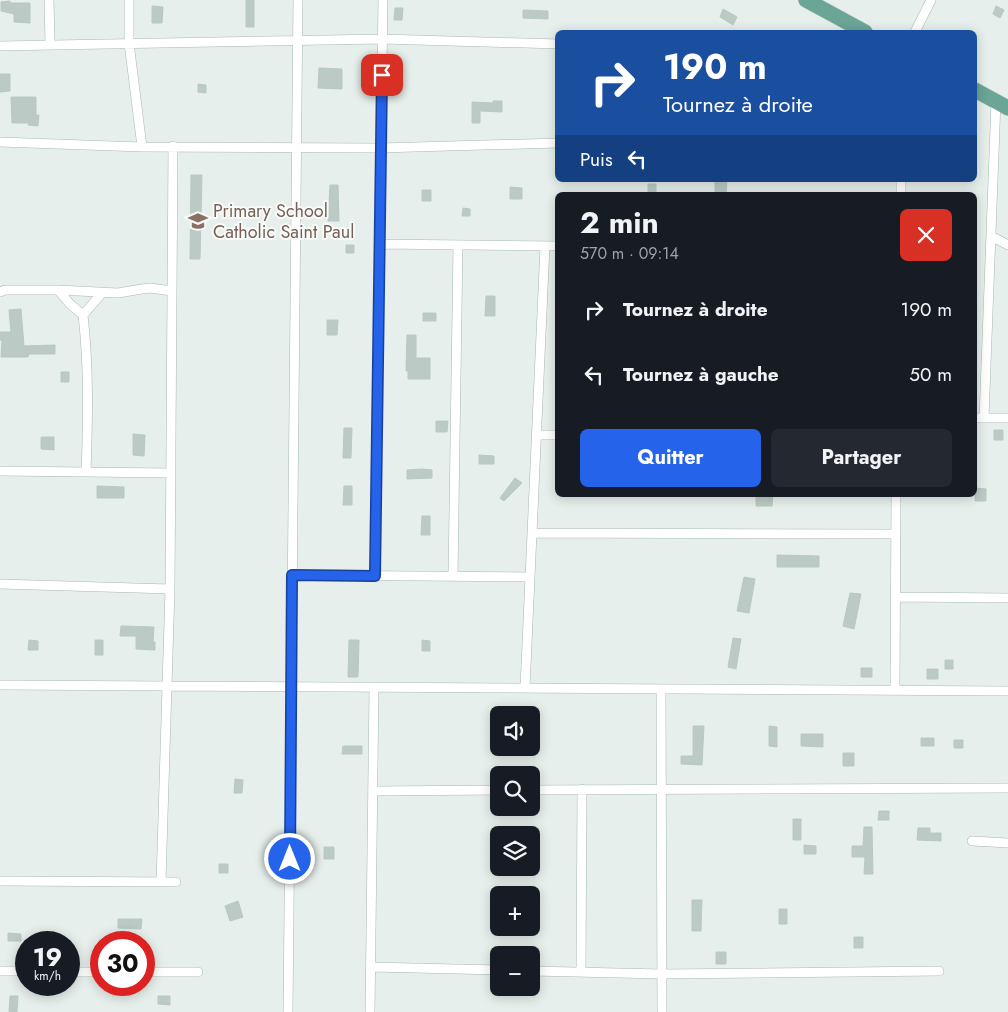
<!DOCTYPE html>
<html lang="fr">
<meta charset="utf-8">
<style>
:root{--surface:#171b24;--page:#242831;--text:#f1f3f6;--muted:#9ea1a6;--accent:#2563eb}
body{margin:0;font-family:Jost,sans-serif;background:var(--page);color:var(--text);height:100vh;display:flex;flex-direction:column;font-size:19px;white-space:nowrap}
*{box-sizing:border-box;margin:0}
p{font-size:16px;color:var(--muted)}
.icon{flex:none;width:28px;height:28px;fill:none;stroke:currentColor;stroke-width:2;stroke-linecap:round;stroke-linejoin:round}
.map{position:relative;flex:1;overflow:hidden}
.drawer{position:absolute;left:555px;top:192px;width:422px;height:305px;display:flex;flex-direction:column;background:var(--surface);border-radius:8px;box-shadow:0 2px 12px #0003}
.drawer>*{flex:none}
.top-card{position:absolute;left:555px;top:30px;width:422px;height:152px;border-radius:8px;box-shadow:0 2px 12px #0003;background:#1a4fa0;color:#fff;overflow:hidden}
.controls{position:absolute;left:490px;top:706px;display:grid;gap:10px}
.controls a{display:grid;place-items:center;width:50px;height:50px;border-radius:8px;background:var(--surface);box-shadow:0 2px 12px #0003;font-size:25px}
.speed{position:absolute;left:15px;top:931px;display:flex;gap:10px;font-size:25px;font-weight:700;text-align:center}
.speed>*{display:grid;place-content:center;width:65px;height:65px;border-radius:50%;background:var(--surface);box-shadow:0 2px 12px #0003;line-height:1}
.speed small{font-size:12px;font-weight:400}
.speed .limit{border:8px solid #d22;background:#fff;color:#111}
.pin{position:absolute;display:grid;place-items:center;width:42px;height:42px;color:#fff;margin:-21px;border-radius:10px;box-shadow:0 2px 8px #0006}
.me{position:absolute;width:55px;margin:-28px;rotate:0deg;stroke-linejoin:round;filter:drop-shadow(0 0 4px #0008)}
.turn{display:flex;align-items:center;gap:18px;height:105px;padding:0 25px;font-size:22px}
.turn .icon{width:65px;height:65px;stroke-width:2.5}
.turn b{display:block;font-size:35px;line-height:42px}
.then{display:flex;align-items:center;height:48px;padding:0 25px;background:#0003;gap:10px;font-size:19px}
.round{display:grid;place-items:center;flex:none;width:52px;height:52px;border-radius:8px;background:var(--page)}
.overview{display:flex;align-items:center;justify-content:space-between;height:85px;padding:0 25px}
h1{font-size:30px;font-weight:700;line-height:38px}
.cta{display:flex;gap:10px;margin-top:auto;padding:10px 25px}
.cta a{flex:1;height:58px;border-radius:8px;background:var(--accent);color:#fff;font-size:20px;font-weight:700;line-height:58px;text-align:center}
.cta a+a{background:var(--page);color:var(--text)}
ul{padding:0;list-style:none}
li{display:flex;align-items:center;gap:15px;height:65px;padding:0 25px}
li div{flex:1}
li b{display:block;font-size:19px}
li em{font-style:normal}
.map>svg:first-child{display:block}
.building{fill:#bbcac4;stroke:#b8c9c2}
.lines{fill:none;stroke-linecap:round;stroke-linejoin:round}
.street-casing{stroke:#a8b8b2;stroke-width:10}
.primary-casing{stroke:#c2cac8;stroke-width:16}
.street{stroke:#fff;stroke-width:9}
.primary{stroke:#6aa596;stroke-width:15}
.route-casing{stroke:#184099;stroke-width:12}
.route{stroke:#2563eb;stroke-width:9}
.labels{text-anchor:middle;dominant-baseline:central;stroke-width:4;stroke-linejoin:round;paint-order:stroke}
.education-label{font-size:18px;fill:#785e54;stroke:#f7fbf9;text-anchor:start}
</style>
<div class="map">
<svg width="1008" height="1012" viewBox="0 0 1008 1012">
<rect width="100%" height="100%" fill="#e6efeb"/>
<path class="building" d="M246 0H254V27H246Z
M10 1V3H30V23L14 22V14L1 11V2Z
M152 6 163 7 162 23H152Z
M996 6 1004 10 1000 18 993 14Z
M395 8H403L402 20H394Z
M723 9 737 17 733 25 720 17Z
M523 10 548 11V19L523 18Z
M319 68 342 69V89L318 88Z
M0 74H10V91L0 92Z
M198 84 206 85V93L198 92Z
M11 97H36V115H39L38 126 28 125 29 123H12Z
M493 101H502V112L480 111V123H472V102L493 103Z
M191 175H202L200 259H190Z
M715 180H727L726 195H715Z
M648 184H656V195H648Z
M330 185H338L339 221H328Z
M510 187 522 188V199H510Z
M422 190H431V201H422Z
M463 208 470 209V216H462Z
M346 245H354V253H346Z
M486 296H495V316H485Z
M21 309 24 346 55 345V354H29L28 357H1L2 340H0V332H11L9 310Z
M423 313H436V321H423Z
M327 320H338L337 335H327Z
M407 335H416V358H430V379H408V371H406Z
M61 372H69V382H61Z
M436 421H448L447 432H436Z
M344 428H352L351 458H343Z
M994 430H1003V440H994Z
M133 434 145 435 144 456 133 455Z
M41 437H54V450L41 449Z
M479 455 494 456V464H479Z
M422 469 432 470V478L407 479V470Z
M515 478 522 483 504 501 500 498Z
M97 486 124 487V498H97Z
M344 486H352V505H343Z
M975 488 986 489V501H975Z
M756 495H773L772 506H756Z
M422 516H430V535H421Z
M777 555 819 556V567H777Z
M744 577 755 579 749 613 737 611Z
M850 593 861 594 854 629 843 626Z
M121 626 154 627 153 642H155V650L136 649V636H120Z
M733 638 741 639 736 669 728 667Z
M29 640 38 641V650H28Z
M95 640H103V655H95Z
M349 640H359L358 677H348Z
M422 640 430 641V651H422Z
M945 660H953V669H945Z
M861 668H872V677H861Z
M927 669H938V679H927Z
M693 726H704L702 765 681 764V756H693Z
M769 726 777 727V747L769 746Z
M801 734H823V747L801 746Z
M921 738H934V746H921Z
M954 740H963V748H954Z
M343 746H362V754H342Z
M843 753H854V766H843Z
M235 779 243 780 242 793H234Z
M879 811H889V820H878Z
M793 819H801V840H793Z
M864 827H872L873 874H864L865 857H852V846H863Z
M918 828H930V833H941V841L917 840Z
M804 845 816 846V854H804Z
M324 847H334V859H324Z
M219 864H228V873H219Z
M692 900H702L701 931H692Z
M238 901 243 917 230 921 225 906Z
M779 909H787V924H779Z
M118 919H142L141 929 118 928Z
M8 933 21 934V941H8Z
M854 937H863V948H854Z
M716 952H726V964H716Z
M10 996H18L17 1012H9Z
M158 996H170V1005L158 1004Z"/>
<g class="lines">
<defs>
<path id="street" d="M49 0 50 45
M129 0V43L142 147
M915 32 931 0
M0 46 382 39 558 44
M0 142 142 147 380 148 558 143
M901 195V180
M991 236 1008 245
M380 244 558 246
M58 290 118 293 142 289 150 288 172 291
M0 292 5 290H58L70 304 83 315C89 368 88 419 86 472
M83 315 102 293
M975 418H1008
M984 418 996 101
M536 435H558
M0 471 171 473
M532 533 896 534
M292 575 530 577
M375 576 383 0
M453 576 458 245
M0 584 170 589
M896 597 1008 598
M0 685 1008 691
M525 688 545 246
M661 689 662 1012
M895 690 896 495
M531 790 1008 788
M373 791 499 790
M972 841 1008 843
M0 881 176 882
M161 882 170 589 173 146
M371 967 499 970
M0 971H26
M531 971 662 974 939 971
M69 972H101
M144 972H198
M581 972 582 789
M288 1012 298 0
M370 1012 374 687"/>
<path id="primary" d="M806 0 865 32
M975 90 1008 108"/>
</defs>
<use href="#street" class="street-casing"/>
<use href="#primary" class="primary-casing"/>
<use href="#street" class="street"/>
<use href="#primary" class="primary"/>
</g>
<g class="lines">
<defs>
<path id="route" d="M290 859 292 575 375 576 382 75"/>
</defs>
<use href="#route" class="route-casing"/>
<use href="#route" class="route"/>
</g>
<defs>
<symbol id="school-bare" viewBox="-9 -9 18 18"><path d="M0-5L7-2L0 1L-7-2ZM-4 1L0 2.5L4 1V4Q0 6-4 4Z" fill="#8d6e63" stroke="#f7fbf9" stroke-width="2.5" paint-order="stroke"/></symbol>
</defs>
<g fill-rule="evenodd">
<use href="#school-bare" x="184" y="207" width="28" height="28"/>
</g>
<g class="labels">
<g class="education-label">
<text x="213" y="211">Primary School<tspan x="213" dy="21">Catholic Saint Paul</tspan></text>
</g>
</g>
</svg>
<div class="controls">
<a><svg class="icon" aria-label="sound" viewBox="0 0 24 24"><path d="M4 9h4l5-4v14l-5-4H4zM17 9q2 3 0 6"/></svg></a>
<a><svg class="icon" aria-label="search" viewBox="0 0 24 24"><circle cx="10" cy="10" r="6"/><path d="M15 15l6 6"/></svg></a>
<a><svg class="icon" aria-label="layers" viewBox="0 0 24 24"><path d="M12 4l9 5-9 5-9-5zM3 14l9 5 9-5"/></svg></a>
<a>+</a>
<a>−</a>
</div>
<div class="speed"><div>19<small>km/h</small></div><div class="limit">30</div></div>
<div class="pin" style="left:382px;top:75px;background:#d93025"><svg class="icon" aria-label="arrive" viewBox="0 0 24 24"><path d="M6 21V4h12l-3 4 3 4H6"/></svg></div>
<svg class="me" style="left:290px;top:859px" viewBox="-20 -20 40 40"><circle r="17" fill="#2563eb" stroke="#fff" stroke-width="3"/><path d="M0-11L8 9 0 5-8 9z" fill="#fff"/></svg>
<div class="top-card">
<div class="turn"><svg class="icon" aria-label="right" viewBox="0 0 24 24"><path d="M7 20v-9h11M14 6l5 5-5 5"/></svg><div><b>190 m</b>Tournez à droite</div></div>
<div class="then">Puis<svg class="icon" aria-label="left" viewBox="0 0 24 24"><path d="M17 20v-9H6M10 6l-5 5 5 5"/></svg></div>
</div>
<section class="drawer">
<div class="overview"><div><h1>2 min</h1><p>570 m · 09:14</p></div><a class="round" style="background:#d93025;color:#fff"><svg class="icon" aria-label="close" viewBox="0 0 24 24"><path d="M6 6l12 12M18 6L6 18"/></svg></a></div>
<ul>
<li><svg class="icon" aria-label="right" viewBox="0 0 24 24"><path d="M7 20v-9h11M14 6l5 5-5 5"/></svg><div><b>Tournez à droite</b></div><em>190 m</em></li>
<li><svg class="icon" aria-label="left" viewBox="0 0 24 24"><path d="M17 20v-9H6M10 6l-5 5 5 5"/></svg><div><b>Tournez à gauche</b></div><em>50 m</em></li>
</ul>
<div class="cta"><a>Quitter</a><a>Partager</a></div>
</section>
</div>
